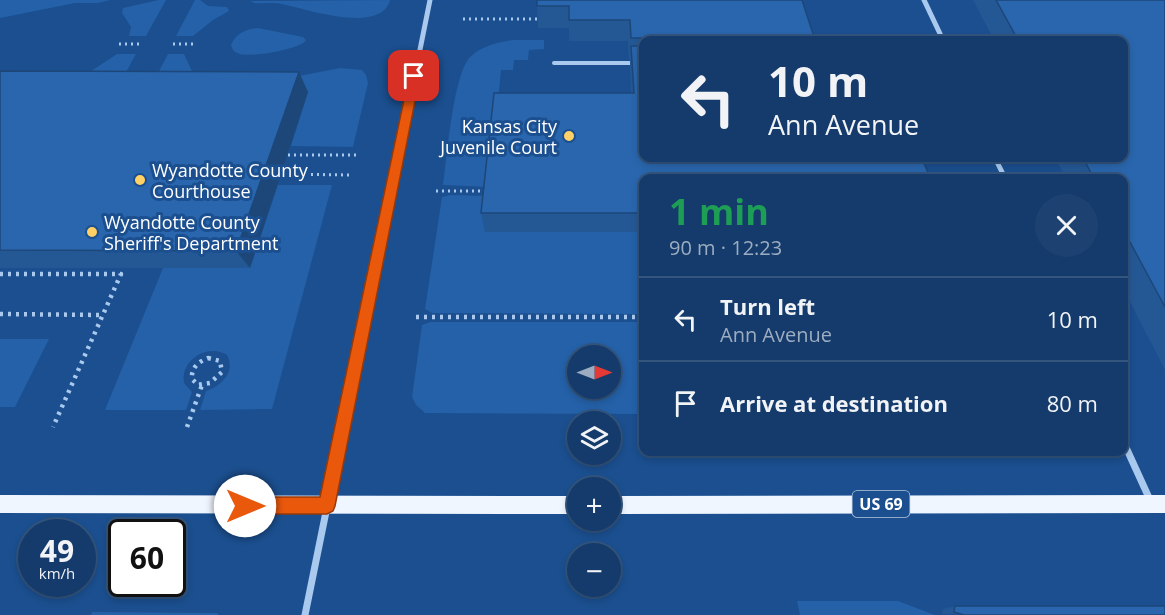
<!DOCTYPE html>
<meta charset="utf-8">
<style>
:root{--surface:#143b6b;--page:#1d4271;--text:#f1f3f6;--muted:#9dadc1;--line:#33557e}
body{margin:0;font-family:"Open Sans",sans-serif;background:var(--page);color:var(--text);height:100vh;display:flex;flex-direction:column;font-size:22px;white-space:nowrap}
*{box-sizing:border-box;margin:0}
p{font-size:20px;color:var(--muted)}
.icon{flex:none;width:33px;height:33px;fill:none;stroke:currentColor;stroke-width:2;stroke-linecap:round;stroke-linejoin:round}
.map{position:relative;flex:1;overflow:hidden}
.drawer{position:absolute;left:639px;top:174px;width:489px;height:282px;display:flex;flex-direction:column;background:var(--surface);border-radius:12px;box-shadow:0 3px 9px #0003,0 0 0 2px var(--line)}
.drawer>*{flex:none}
.guide{position:absolute;left:639px;top:36px;width:489px;height:126px;border-radius:12px;box-shadow:0 3px 9px #0003,0 0 0 2px var(--line);background:#143b6b;color:var(--text);overflow:hidden}
.needle{width:39px;rotate:90deg}
.buttons{position:absolute;left:567px;top:345px;display:grid;gap:12px}
.buttons a{display:grid;place-items:center;width:54px;height:54px;border-radius:50%;background:var(--surface);box-shadow:0 3px 9px #0003,0 0 0 2px var(--line);font-size:30px}
.speed{position:absolute;left:18px;top:519px;display:flex;gap:12px;font-size:30px;font-weight:700;text-align:center}
.speed>*{display:grid;place-content:center;width:78px;height:78px;border-radius:50%;background:var(--surface);box-shadow:0 3px 9px #0003,0 0 0 2px var(--line);line-height:1}
.speed small{font-size:15px;font-weight:400}
.speed .limit{border:3px solid #111;border-radius:9px;background:#fff;color:#111}
.pin{position:absolute;display:grid;place-items:center;width:51px;height:51px;color:#fff;margin:-26px;border-radius:12px;box-shadow:0 3px 9px #0006}
.me{position:absolute;width:66px;margin:-33px;rotate:90deg;stroke-linejoin:round;filter:drop-shadow(0 0 4px #0008)}
.turn{display:flex;align-items:center;gap:21px;height:126px;padding:0 30px;font-size:27px}
.turn .icon{width:78px;height:78px;stroke-width:2.5}
.turn b{display:block;font-size:42px;line-height:51px}
.round{display:grid;place-items:center;flex:none;width:63px;height:63px;border-radius:32px;background:var(--page)}
.headline{display:flex;align-items:center;justify-content:space-between;height:102px;padding:0 30px}
h1{font-size:36px;font-weight:700;line-height:45px;color:#1e9e55}
ul{padding:0;list-style:none}
li{display:flex;align-items:center;gap:18px;height:84px;padding:0 30px;border-top:2px solid var(--line)}
li div{flex:1}
li b{display:block;font-size:22px}
li em{font-style:normal}
.map>svg:first-child{display:block}
.green{fill:#2461a8;fill-rule:evenodd}
.lines{fill:none;stroke-linecap:round;stroke-linejoin:round}
.path-far1{stroke:#a9c9ee;stroke-width:3;stroke-dasharray:2 4;stroke-linecap:butt}
.path{stroke:#a9c9ee;stroke-width:4.5;stroke-dasharray:3 5;stroke-linecap:butt}
.lane{stroke:#a9c9ee;stroke-width:4}
.street-far1{stroke:#a9c9ee;stroke-width:5}
.street{stroke:#a9c9ee;stroke-width:7}
.primary{fill:#f0f6ff;fill-rule:evenodd}
.wall{fill:#245895}
.shaded-wall{fill:#1d4779}
.building{fill:#2a66ad;stroke:#1d4779;stroke-width:1.5}
.route{fill:#ea580c;stroke:#983908;stroke-width:1.5}
.poi-dot{fill:#ffd166;stroke:#1b4f8f;stroke-width:2}
.labels{text-anchor:middle;dominant-baseline:central;stroke-width:6;stroke-linejoin:round;paint-order:stroke}
.shield{fill:#1b4f8f;stroke:#bbcadd;stroke-width:1.5}
.shield-label{font-size:16px;font-weight:bold;fill:#fff}
.poi-label{font-size:18px;fill:#fff;stroke:#1b4f8f;text-anchor:start}
</style>
<div class="map">
<svg width="1165" height="615" viewBox="0 0 1165 615">
<rect width="100%" height="100%" fill="#1b4f8f"/>
<path class="green" d="M0 0H110L98 3H75L0 18Z
M159 0H166L146 36H129L131 27 122 13 123 8Z
M195 0H200L208 6 227 7 229 11 213 20 193 36H176Z
M390 0C381 35 306 9 282 4 272 2 263 4 254 3L251 1Z
M258 28 303 37 306 40C302 49 247 59 237 53 233 51 233 50 231 45 236 33 246 29 258 28Z
M513 40H544V49L529 50 528 60H514L513 70H501L490 187 443 185C447 158 453 75 470 57 481 46 498 42 513 40Z
M117 54H136L115 92 85 75Z
M168 54H184L192 71 201 78 253 85 340 68 362 70 366 75 368 83 353 147 291 146 308 92H148Z
M278 185H332L272 409 200 410 206 391C221 386 236 372 227 355 208 343 180 360 184 383L192 392 186 410H105L163 268H250Z
M450 195 489 196 643 232V314L432 313 425 309 442 197Z
M430 322H643V414L425 413 416 405 412 397 422 325ZM578 356H610V388H578Z
M0 339H49L15 407H0Z
M797 601H898L935 615H800Z
M92 612 217 613 219 615H91Z"/>
<g class="lines">
<path class="path-far1" d="M463 19H538
M119 44H142
M173 44H195
M288 155H356
M281 174 351 175
M436 191H489"/>
<path class="path" d="M0 274H121L53 427
M0 314 103 315
M416 317H644
M208 358 220 361 222 372 210 383 198 385 192 379C191 368 198 362 208 358Z
M187 427 202 385"/>
<path class="lane" d="M554 63H644"/>
<path class="street-far1" d="M924 0 943 40
M995 158 1005 178
M377 263 430 0"/>
<path class="street" d="M1124 443 1150 500
M305 615 377 261"/>
<path class="primary" d="M0 495 578 496V514L0 513Z
M1165 495V513L610 514V496Z"/>
</g>
<path class="wall" d="M537 0 815 40H644V232H485L481 213 631 93 630 67V59H629L628 41H569V28H538Z
M973 0H1165V370L1124 290V178H1066L1055 158H1124V40H994Z
M0 71 308 92 250 268H0Z
M955 606 1165 615 942 614 943 609Z"/>
<path class="shaded-wall" d="M299 72 308 92 250 268 236 251Z"/>
<path class="building" d="M537 0H802L815 40H649L647 38H631L630 20H569V6H537Z
M996 0H1165V307L1124 231V178H1094L1083 158H1124V40H1018Z
M631 46H644V158H922L930 178H644V213H481L494 93H634Z
M0 71 299 72 236 251 0 250Z
M955 606H1165V615H964L954 612Z"/>
<path class="route" d="M414 72 420 76 335 506 333 511 327 514H245L240 511 237 506 240 500 245 497H320L409 76Z"/>
<g class="poi-dot">
<circle cx="569" cy="136" r="6"/>
<circle cx="140" cy="180" r="6"/>
<circle cx="92" cy="232" r="6"/>
</g>
<g class="labels">
<rect class="shield" x="852.5" y="491" width="57" height="26" rx="4.5"/>
<g class="shield-label">
<text x="881" y="504">US 69</text>
</g>
<g class="poi-label">
<text x="557" y="126" text-anchor="end">Kansas City<tspan x="557" dy="21">Juvenile Court</tspan></text>
<text x="152" y="170">Wyandotte County<tspan x="152" dy="21">Courthouse</tspan></text>
<text x="104" y="222">Wyandotte County<tspan x="104" dy="21">Sheriff's Department</tspan></text>
</g>
</g>
</svg>
<div class="buttons">
<a><svg class="needle" viewBox="-14 -14 28 28"><path d="M0-13l5 13h-10z" fill="#e53935"/><path d="M0 13l5-13h-10z" fill="#9dadc1"/></svg></a>
<a><svg class="icon" aria-label="layers" viewBox="0 0 24 24"><path d="M12 4l9 5-9 5-9-5zM3 14l9 5 9-5"/></svg></a>
<a>+</a>
<a>−</a>
</div>
<div class="speed"><div>49<small>km/h</small></div><div class="limit">60</div></div>
<div class="pin" style="left:414px;top:76px;background:#d93025"><svg class="icon" aria-label="arrive" viewBox="0 0 24 24"><path d="M6 21V4h12l-3 4 3 4H6"/></svg></div>
<svg class="me" style="left:245px;top:506px" viewBox="-20 -20 40 40"><circle r="19" fill="#fff"/><path d="M0-13L10 11 0 6-10 11z" fill="#ea580c"/></svg>
<div class="guide">
<div class="turn"><svg class="icon" aria-label="left" viewBox="0 0 24 24"><path d="M17 20v-9H6M10 6l-5 5 5 5"/></svg><div><b>10 m</b>Ann Avenue</div></div>
</div>
<section class="drawer">
<div class="headline"><div><h1>1 min</h1><p>90 m · 12:23</p></div><a class="round"><svg class="icon" aria-label="close" viewBox="0 0 24 24"><path d="M6 6l12 12M18 6L6 18"/></svg></a></div>
<ul>
<li><svg class="icon" aria-label="left" viewBox="0 0 24 24"><path d="M17 20v-9H6M10 6l-5 5 5 5"/></svg><div><b>Turn left</b><p>Ann Avenue</p></div><em>10 m</em></li>
<li><svg class="icon" aria-label="arrive" viewBox="0 0 24 24"><path d="M6 21V4h12l-3 4 3 4H6"/></svg><div><b>Arrive at destination</b></div><em>80 m</em></li>
</ul>
</section>
</div>
